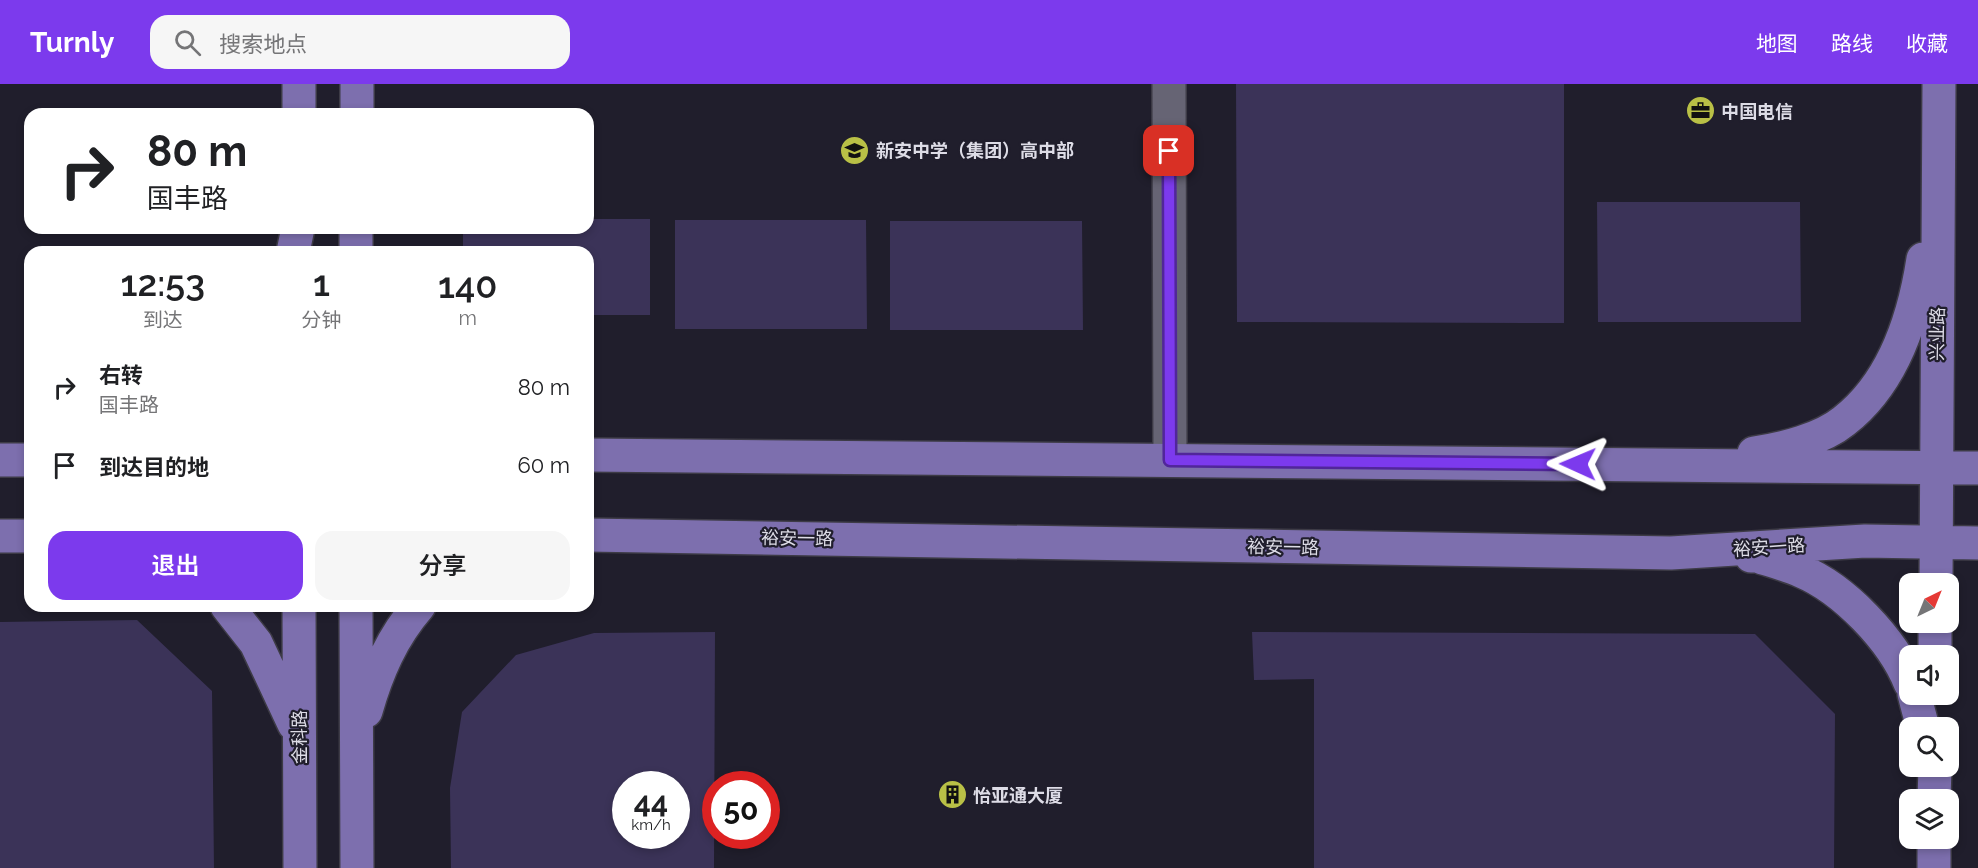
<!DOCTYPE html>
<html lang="zh">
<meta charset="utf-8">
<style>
:root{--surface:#fff;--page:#f6f6f6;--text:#202124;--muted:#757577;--accent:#7c3aed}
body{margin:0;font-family:Raleway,"Noto Sans SC",sans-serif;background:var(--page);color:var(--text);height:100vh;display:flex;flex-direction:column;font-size:22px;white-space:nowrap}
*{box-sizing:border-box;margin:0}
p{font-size:20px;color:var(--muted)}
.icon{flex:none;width:33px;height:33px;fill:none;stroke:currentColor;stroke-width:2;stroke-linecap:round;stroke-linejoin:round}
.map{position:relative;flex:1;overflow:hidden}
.sheet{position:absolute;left:24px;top:162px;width:570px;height:366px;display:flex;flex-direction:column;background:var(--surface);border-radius:18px;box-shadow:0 3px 9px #0003}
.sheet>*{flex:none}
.banner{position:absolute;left:24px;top:24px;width:570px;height:126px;border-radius:18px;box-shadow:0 3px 9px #0003;background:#fff;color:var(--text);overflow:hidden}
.needle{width:39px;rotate:43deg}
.controls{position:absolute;left:1899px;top:489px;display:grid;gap:12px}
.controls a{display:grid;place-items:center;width:60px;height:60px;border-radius:12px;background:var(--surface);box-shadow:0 3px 9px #0003;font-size:30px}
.speed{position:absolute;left:612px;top:687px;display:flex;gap:12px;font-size:30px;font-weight:700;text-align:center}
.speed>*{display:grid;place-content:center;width:78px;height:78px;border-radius:50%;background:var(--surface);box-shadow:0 3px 9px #0003;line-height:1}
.speed small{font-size:15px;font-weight:400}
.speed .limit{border:9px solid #d22;background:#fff;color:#111}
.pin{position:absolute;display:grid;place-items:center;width:51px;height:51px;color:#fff;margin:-26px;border-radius:12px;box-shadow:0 3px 9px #0006}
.me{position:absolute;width:66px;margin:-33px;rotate:271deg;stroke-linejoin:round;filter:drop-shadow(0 0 4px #0008)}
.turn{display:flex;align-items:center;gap:21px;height:126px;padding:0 24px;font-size:27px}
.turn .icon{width:78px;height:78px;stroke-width:2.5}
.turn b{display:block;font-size:42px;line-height:51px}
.eta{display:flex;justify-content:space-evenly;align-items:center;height:102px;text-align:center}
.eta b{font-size:36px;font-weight:600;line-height:42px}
.button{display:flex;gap:12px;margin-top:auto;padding:12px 24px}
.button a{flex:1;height:69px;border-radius:18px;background:var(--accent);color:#fff;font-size:24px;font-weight:600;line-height:69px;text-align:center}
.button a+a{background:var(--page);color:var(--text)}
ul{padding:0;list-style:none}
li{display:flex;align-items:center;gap:18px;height:78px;padding:0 24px}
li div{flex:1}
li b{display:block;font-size:22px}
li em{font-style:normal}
header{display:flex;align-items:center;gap:36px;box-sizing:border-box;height:84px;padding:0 30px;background:var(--accent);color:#fff}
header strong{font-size:28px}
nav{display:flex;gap:33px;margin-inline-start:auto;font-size:21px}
.search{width:420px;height:54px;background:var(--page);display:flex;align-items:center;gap:15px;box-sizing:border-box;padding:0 21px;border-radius:18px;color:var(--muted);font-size:22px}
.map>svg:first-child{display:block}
.green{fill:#3b3358;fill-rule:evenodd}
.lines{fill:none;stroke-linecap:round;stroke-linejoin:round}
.minor-casing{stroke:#3d3b46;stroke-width:36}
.major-casing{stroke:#3d3b46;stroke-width:36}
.minor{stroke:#666474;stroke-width:33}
.major{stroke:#7d6fae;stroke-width:33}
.route-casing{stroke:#51269a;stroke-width:15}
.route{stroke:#7c3aed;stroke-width:10}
.labels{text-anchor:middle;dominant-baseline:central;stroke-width:4.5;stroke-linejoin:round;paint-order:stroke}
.poi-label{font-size:18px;font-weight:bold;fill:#dddce6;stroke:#201e2c;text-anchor:start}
.street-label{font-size:18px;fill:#dddce6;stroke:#201e2c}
</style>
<header>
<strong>Turnly</strong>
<div class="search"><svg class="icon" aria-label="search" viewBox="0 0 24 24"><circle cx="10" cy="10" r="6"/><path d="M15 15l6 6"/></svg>搜索地点</div>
<nav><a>地图</a><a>路线</a><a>收藏</a></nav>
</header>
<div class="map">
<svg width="1978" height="784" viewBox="0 0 1978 784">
<rect width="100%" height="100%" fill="#201e2c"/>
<path class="green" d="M1236 0H1564V239L1237 238Z
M1597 118H1800L1801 238H1598Z
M588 135H650V231H588V168H463V144H588Z
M675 136H866L867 245H675Z
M890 137H1082L1083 246H890Z
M137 536 212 607 214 784H0V538Z
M715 548 714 784H451L450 704 462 628 516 571 594 549ZM676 700V752H626V700Z
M1252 548 1755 550 1835 630 1834 784H1314V595L1254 596Z"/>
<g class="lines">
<defs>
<path id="minor" d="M1169 0 1170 376"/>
<path id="major" d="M299 30V0
M357 30V0
M293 168 298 144
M356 168V144
M1754 369C1783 365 1822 355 1844 337 1893 299 1914 234 1923 175
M588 371 1978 384
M0 376H30
M588 451 1671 469 1865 457 1978 459
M0 452H30
M1751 472H1757C1772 477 1787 481 1801 487 1844 505 1893 556 1910 599
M1936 500 1939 0
M227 522 256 559 294 640
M299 522 300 784
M356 522 357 784
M1935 572V538
M1914 610 1923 644
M366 627C377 588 392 553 419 522
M1934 716 1935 682
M1934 784V754"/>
</defs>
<use href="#minor" class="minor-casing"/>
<use href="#major" class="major-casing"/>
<use href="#minor" class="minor"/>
<use href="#major" class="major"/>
</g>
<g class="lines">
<defs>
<path id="route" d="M1169 67 1170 376 1578 380"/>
</defs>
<use href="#route" class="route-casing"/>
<use href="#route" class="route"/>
</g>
<defs>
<symbol id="office-disc" viewBox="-11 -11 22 22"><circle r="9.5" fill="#b9c046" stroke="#201e2c"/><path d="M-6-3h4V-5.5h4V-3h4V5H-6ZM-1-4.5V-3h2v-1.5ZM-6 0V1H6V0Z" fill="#111"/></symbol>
<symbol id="school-disc" viewBox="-11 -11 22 22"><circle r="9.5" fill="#b9c046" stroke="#201e2c"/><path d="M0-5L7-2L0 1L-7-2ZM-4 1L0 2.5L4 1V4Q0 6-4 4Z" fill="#111"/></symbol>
<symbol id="building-disc" viewBox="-11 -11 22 22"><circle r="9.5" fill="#b9c046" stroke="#201e2c"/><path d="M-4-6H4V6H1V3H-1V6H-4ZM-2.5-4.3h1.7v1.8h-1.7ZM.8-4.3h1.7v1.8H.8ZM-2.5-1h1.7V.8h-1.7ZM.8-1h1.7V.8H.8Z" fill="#111"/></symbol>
</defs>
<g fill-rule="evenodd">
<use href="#office-disc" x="1684" y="10" width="33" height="33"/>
<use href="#school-disc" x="838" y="50" width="33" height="33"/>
<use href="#building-disc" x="936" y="694" width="33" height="33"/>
</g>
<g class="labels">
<g class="poi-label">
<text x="1721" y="27">中国电信</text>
<text x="876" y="66">新安中学（集团）高中部</text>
<text x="973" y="711">怡亚通大厦</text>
</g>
<g class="street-label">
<text transform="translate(1937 250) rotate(-89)">兴业路</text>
<text transform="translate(797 454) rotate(1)">裕安一路</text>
<text transform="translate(1283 463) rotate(1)">裕安一路</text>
<text transform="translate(1769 463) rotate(-4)">裕安一路</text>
<text transform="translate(299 653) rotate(-90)">金科路</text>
</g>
</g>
</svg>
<div class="controls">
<a><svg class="needle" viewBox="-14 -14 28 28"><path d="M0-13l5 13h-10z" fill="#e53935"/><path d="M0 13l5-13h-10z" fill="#757577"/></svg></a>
<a><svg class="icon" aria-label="sound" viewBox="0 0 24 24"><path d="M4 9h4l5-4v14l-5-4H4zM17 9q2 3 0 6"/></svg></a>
<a><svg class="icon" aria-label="search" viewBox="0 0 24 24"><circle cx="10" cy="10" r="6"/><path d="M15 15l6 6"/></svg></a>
<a><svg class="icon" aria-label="layers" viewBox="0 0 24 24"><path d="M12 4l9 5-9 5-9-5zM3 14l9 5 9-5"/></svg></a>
</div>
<div class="speed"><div>44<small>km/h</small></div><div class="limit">50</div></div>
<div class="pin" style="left:1169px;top:67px;background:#d93025"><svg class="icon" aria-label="arrive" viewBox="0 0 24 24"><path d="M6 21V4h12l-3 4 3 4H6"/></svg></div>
<svg class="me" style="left:1578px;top:380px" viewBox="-20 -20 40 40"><path d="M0-17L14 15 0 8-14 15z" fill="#7c3aed" stroke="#fff" stroke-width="4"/></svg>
<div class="banner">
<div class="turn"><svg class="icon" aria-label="right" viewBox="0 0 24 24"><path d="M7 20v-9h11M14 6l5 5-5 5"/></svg><div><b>80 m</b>国丰路</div></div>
</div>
<section class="sheet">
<div class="eta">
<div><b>12:53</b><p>到达</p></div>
<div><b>1</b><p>分钟</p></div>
<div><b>140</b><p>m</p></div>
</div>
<ul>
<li><svg class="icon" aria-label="right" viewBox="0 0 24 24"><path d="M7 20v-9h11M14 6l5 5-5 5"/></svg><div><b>右转</b><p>国丰路</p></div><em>80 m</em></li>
<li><svg class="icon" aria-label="arrive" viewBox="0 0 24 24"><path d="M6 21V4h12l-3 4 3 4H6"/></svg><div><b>到达目的地</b></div><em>60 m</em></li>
</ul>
<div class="button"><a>退出</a><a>分享</a></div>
</section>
</div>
